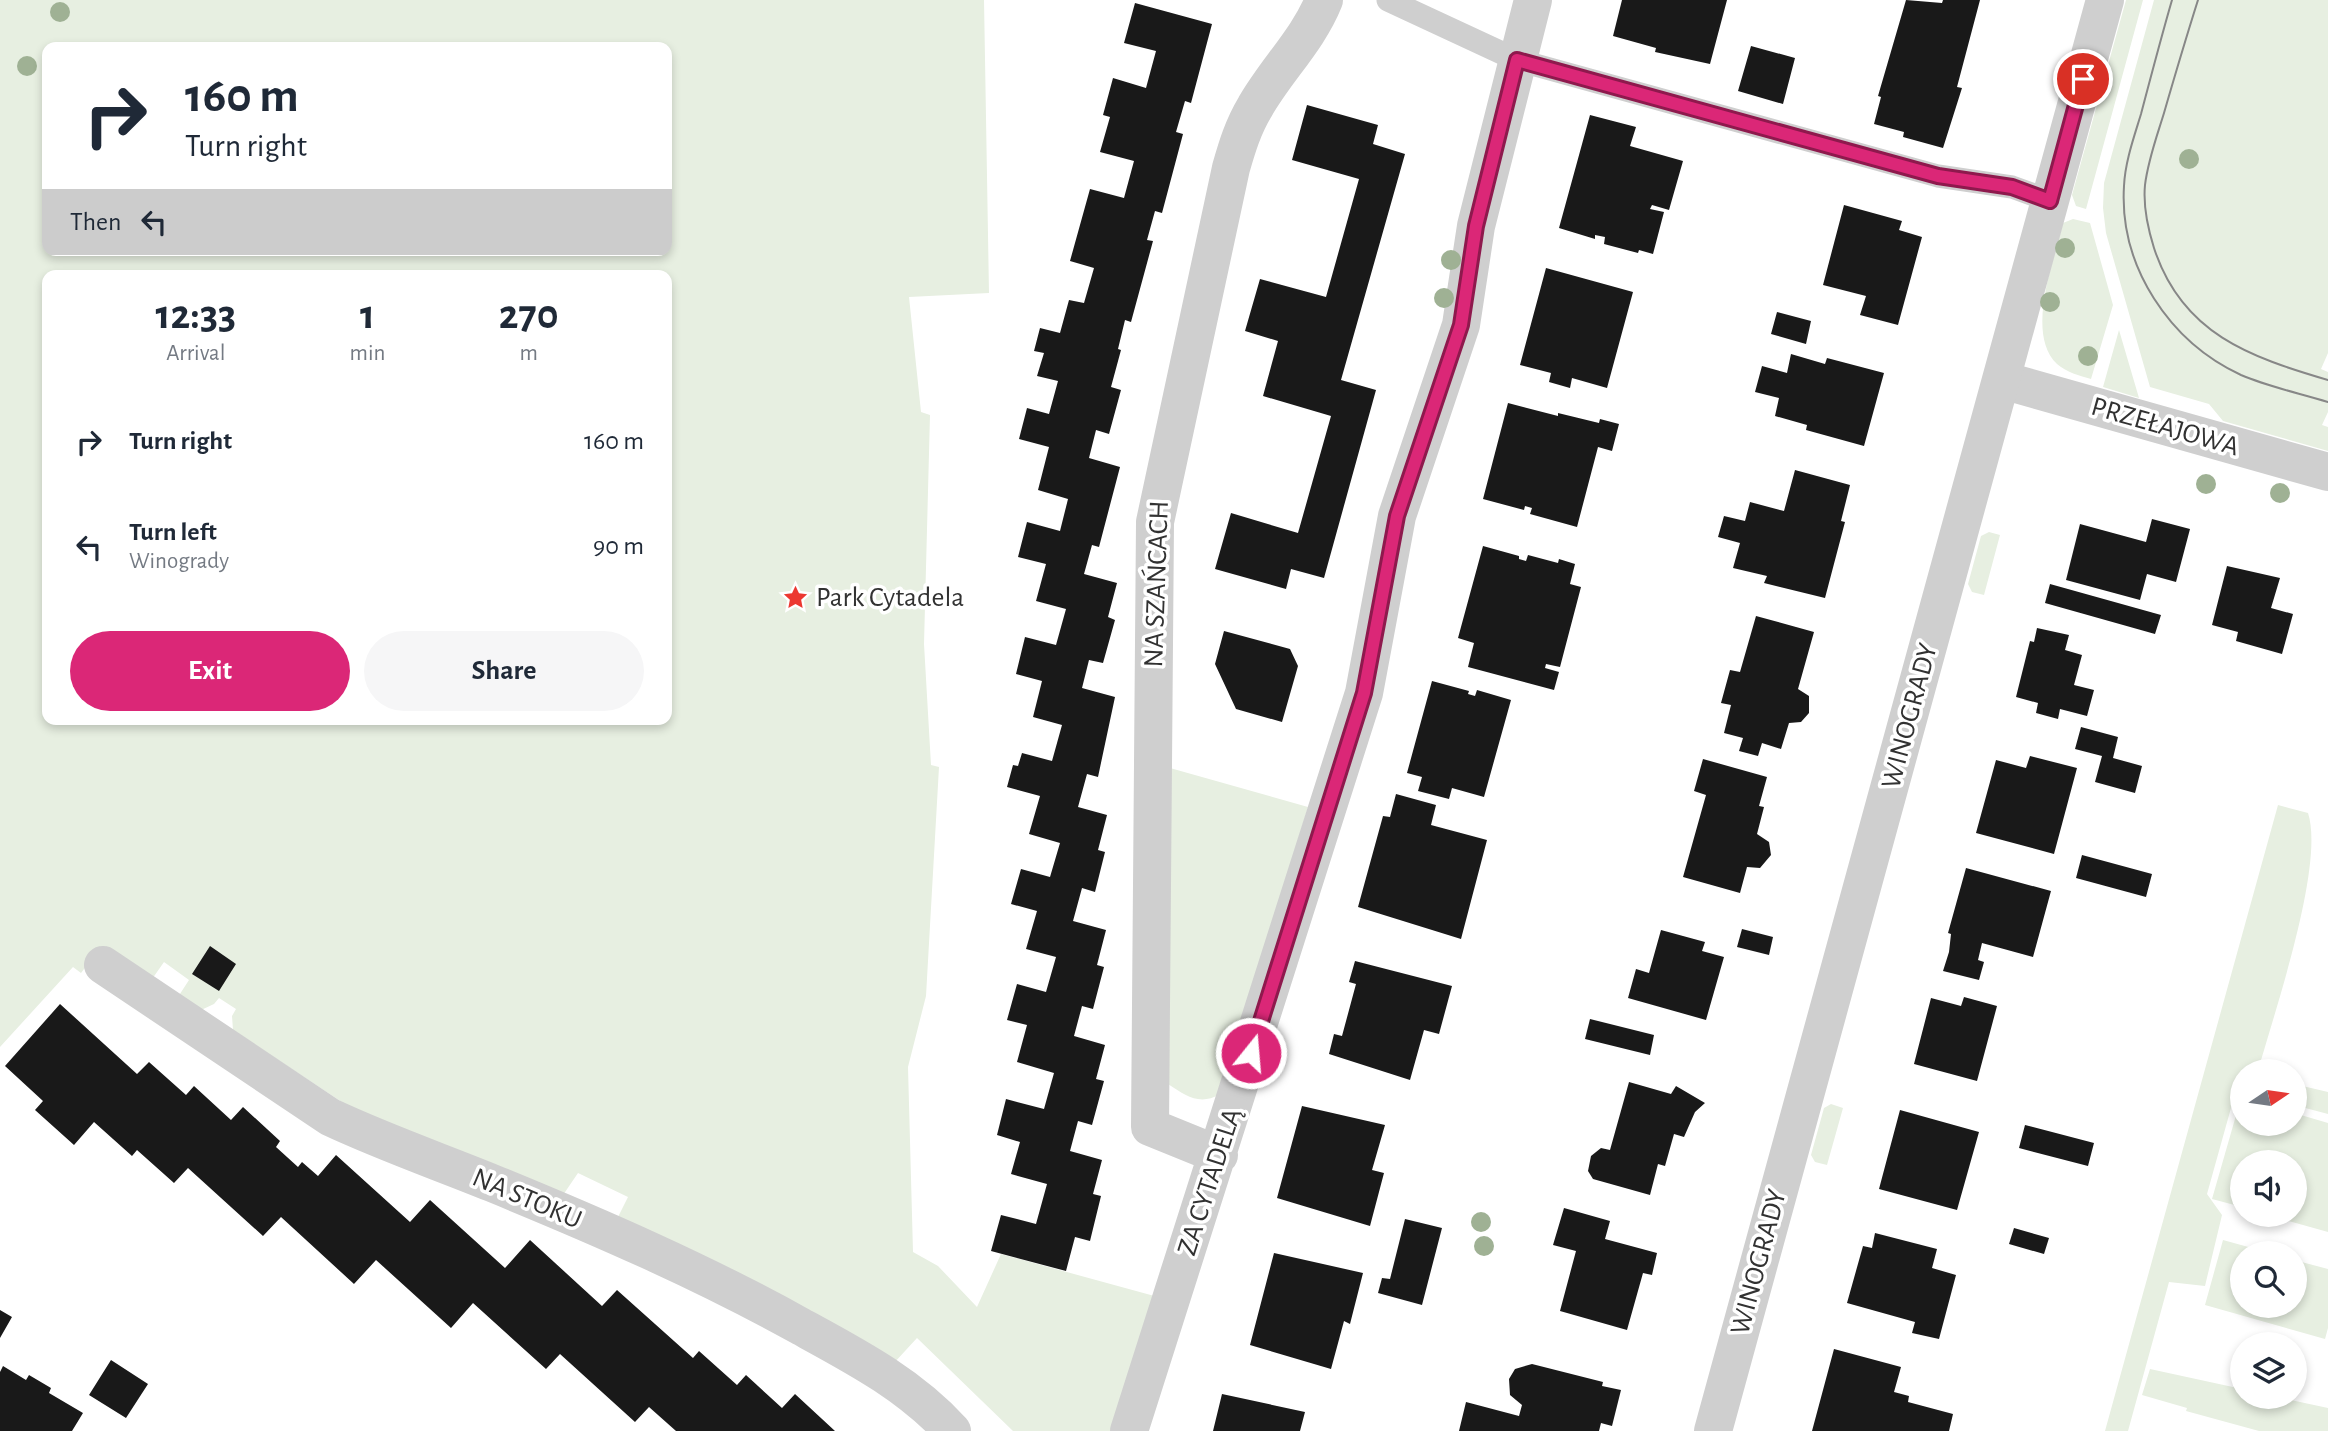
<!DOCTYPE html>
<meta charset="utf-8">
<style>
:root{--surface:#fff;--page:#f6f6f7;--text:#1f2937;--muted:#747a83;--accent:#db2777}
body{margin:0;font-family:"Alegreya Sans",sans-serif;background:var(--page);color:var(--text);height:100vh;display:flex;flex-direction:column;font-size:26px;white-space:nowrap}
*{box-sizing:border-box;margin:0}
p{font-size:23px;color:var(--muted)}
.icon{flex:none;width:38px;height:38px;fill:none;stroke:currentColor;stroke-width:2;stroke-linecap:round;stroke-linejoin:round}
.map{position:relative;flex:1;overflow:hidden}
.panel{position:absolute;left:42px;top:270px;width:630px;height:455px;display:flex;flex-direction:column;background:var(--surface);border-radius:14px;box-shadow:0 4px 10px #0003}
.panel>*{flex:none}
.hud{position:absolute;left:42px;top:42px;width:630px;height:214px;border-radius:14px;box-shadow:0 4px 10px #0003;background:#fff;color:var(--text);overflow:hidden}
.needle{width:46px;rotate:77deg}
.buttons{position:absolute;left:2230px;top:1059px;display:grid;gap:14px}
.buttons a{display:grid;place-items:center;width:77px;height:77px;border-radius:50%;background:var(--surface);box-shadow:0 4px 10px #0003;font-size:35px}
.pin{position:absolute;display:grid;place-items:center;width:60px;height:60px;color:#fff;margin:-30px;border:4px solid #fff;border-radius:50%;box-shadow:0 2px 7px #0007}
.me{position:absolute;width:77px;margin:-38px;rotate:17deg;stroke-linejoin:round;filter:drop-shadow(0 0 5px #0008)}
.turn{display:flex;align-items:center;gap:24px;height:147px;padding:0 28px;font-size:32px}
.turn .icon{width:91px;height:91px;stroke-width:2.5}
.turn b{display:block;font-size:49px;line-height:60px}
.then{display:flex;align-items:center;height:66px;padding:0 28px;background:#0003;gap:14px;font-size:26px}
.eta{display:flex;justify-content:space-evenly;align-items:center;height:119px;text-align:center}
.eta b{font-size:42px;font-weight:700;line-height:49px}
.button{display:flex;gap:14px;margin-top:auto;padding:14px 28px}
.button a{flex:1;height:80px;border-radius:42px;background:var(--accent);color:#fff;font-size:28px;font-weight:700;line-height:80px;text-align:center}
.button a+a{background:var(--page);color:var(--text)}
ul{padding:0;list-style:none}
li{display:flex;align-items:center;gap:21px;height:105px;padding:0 28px}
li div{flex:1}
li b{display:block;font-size:26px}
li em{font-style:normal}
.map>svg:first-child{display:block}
.green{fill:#e7efe1;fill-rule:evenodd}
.building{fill:#191919}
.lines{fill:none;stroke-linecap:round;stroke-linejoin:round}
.service{stroke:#cfcfcf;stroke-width:23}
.minor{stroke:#cfcfcf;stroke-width:38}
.tertiary{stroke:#cfcfcf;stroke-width:38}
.tram{stroke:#878787;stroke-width:2}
.tree{fill:#9fb194}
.route-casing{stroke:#8e194d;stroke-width:18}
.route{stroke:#db2777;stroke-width:12}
.labels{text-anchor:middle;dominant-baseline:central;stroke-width:7;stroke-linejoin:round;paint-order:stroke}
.street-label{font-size:28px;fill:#323232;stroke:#fff}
.poi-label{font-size:28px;fill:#323232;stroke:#fff;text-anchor:start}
</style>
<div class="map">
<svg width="2328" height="1431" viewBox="0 0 2328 1431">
<rect width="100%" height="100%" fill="#fff"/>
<path class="green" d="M0 0H984L989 293 909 297 921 412 930 415 924 644 931 765 939 767 926 996 908 1067 913 1252 938 1266 977 1307 1001 1254 1158 1297 1113 1431H1013L917 1338 894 1363 615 1223 628 1197 578 1173 561 1198 372 1122 233 1030 232 1016 236 1009 219 998 214 1004 199 1011 176 1000 189 980 164 962 150 982 100 948 81 973 73 967 0 1047ZM47 47H667V250H47ZM47 275H667V719H47Z
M2126 0H2143L2086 209 2076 206 2072 195Z
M2154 0H2328V353L2321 369 2328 372V412L2322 425 2328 427V451L2223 421 2209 404 2150 387 2106 233 2103 208 2104 183Z
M2073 219 2090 223 2113 305 2091 379C2080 376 2066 372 2057 364 2025 334 2054 260 2063 223Z
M2119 330 2139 398 2103 387Z
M1989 532 2000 535 1984 595 1972 592 1968 584 1981 536Z
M1170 768 1308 807 1220 1094C1200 1106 1186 1096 1168 1084Z
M2278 805 2308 813C2325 865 2274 1013 2258 1071H2242V1091L2236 1090 2207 1194 2222 1215 2205 1286 2169 1282 2128 1431H2105Z
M2294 1084 2328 1092V1114L2294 1105Z
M2241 1098 2242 1124H2294V1113L2328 1123V1232L2267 1215 2294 1214V1162H2242V1207L2212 1199Z
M1831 1104 1843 1108 1827 1165 1815 1162 1811 1155 1824 1108Z
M2223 1240 2270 1253H2242V1306H2294V1260L2328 1269V1328L2325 1339 2205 1305Z
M2150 1369 2242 1389V1396L2276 1397 2328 1408V1431H2259L2186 1411 2187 1408 2142 1395Z"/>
<path class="building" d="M1622 0H1727L1710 64 1655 52 1656 48 1613 36Z
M1906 0 1942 3 1943 0H1980L1957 87 1962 88 1943 148 1903 137 1904 132 1874 124 1881 97 1878 96Z
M1135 3 1212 24 1191 103 1185 101 1176 132 1183 134 1162 213 1155 211 1147 240 1153 241 1131 322 1125 320 1118 349 1121 350 1111 387 1121 390 1109 434 1096 430 1089 458 1120 467 1099 547 1092 545 1084 574 1117 583 1108 617 1115 620 1103 663 1089 660 1082 688 1115 697 1098 777 1087 774 1078 807 1107 815 1098 850 1105 852 1095 892 1082 888 1073 921 1106 930 1097 965 1104 967 1093 1009 1082 1006 1074 1036 1105 1045 1096 1079 1104 1081 1092 1125 1078 1121 1070 1151 1102 1160 1093 1194 1101 1196 1090 1241 1075 1237 1066 1271 991 1251 1001 1215 1036 1224 1047 1184 1011 1174 1020 1142 997 1135 1006 1099 1044 1109 1054 1073 1017 1062 1027 1025 1007 1020 1017 984 1046 992 1056 957 1026 949 1037 911 1011 904 1021 869 1050 877 1060 843 1029 834 1040 796 1007 787 1013 765 1018 766 1022 753 1052 761 1062 725 1033 717 1042 681 1016 674 1025 637 1056 645 1066 609 1036 601 1046 564 1018 557 1027 522 1060 531 1068 499 1038 490 1049 447 1019 439 1027 408 1049 414 1058 381 1037 376 1044 353 1034 351 1040 328 1060 333 1069 300 1084 303 1094 268 1070 261 1090 189 1124 198 1134 161 1100 152 1110 117 1103 115 1113 78 1146 88 1156 51 1124 43Z
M1751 46 1795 58 1783 104 1738 91Z
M1307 105 1378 125 1373 144 1405 154 1341 380 1376 390 1324 578 1291 569 1286 589 1215 569 1231 513 1298 533 1331 416 1263 396 1278 341 1245 331 1260 279 1326 297 1359 179 1292 160Z
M1590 115 1636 127 1630 146 1683 161 1669 210 1652 205 1650 209 1664 212 1653 254 1639 250 1638 253 1604 244 1605 237 1595 235V239L1559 228Z
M1844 205 1902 221 1899 230 1922 237 1898 325 1860 315 1866 296 1823 285Z
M1546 268 1633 292 1607 388 1572 378 1570 388 1549 382 1551 373 1520 365Z
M1777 312 1811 321 1806 344 1771 334Z
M1791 354 1825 364 1827 358 1884 373 1864 446 1806 430 1807 425 1775 416 1779 398 1755 392 1762 366 1787 373Z
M1508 403 1558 416V413L1599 423 1600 419 1619 424 1612 451 1598 447 1577 527 1530 514 1532 508 1525 506 1524 510 1483 499Z
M1795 470 1850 485 1841 521 1845 522 1825 598 1764 583 1767 576 1733 568 1740 543 1718 537 1724 516 1745 521 1750 502 1784 511Z
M2152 519 2190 529 2176 582 2147 574 2140 600 2066 580 2080 524 2146 542Z
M1483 546 1519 556V559L1526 561 1528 555 1558 563 1559 559 1575 564 1570 584 1581 587 1560 667 1546 664 1545 668 1559 672 1554 690 1468 667 1474 643 1458 638Z
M2227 566 2280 578 2271 608 2293 614 2282 654 2236 641 2238 632 2212 625Z
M2050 584 2161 615 2155 634 2045 603Z
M1756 616 1814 632 1798 689 1809 696V713L1801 722 1789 723 1781 749 1762 743 1758 756 1739 751 1743 738 1724 733 1731 705 1721 703 1730 670 1740 672Z
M2037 628 2069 635 2065 650 2082 655 2074 685 2094 690 2087 716 2060 709 2058 719 2036 713 2038 703 2016 697 2030 641 2034 642Z
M1224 631 1290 649 1298 666 1282 722 1236 709 1215 664Z
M1432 681 1469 691 1468 694 1475 696 1477 690 1511 700 1484 797 1452 788 1449 799 1418 791 1422 777 1407 773Z
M2081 727 2118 737 2113 758 2142 766 2135 793 2095 782 2102 756 2075 749Z
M2030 756 2077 768 2054 854 1976 833 1996 760 2026 768Z
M1703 759 1767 777 1759 806 1764 807 1757 834 1769 842 1771 855 1760 868 1747 867 1740 893 1683 877 1706 795 1694 791Z
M1396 794 1436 805 1431 825 1487 840 1461 939 1358 907 1383 816 1390 817Z
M2082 855 2152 874 2146 897 2076 878Z
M1966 868 2051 891 2033 957 1982 943 1978 960 1984 962 1979 980 1943 971 1949 952 1951 934 1948 933Z
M1742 929 1773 937 1769 955 1737 947Z
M1661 930 1705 942 1702 951 1724 957 1706 1020 1628 998 1636 969 1649 973Z
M210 946 236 964 219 991 192 974Z
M1355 961 1452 986 1439 1034 1424 1030 1410 1080 1329 1054 1334 1034 1342 1036 1356 984 1349 982Z
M1964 997 1997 1006 1977 1081 1914 1064 1931 998 1961 1006Z
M60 1004 137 1074 149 1062 186 1095 194 1086 231 1120 243 1107 280 1141 276 1147 298 1167 302 1162 318 1176 336 1155 410 1222 430 1200 505 1268 530 1240 602 1306 617 1290 693 1358 699 1351 737 1385 746 1375 782 1408 795 1394 835 1431H676L649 1407 635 1422 560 1354 546 1369 473 1303 451 1328 376 1260 354 1284 281 1217 263 1236 188 1168 174 1183 137 1150 132 1156 94 1122 74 1145 35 1110 43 1101 5 1066Z
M1590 1019 1654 1035 1650 1055 1585 1039Z
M1629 1082 1671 1094 1676 1086 1705 1103 1695 1112 1684 1137 1674 1134 1665 1166 1658 1164 1650 1195 1593 1179 1588 1171 1591 1156 1601 1148 1610 1150Z
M1302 1106 1385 1125 1372 1170 1384 1173 1370 1226 1277 1198Z
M1900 1110 1979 1132 1957 1210 1879 1189Z
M2025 1125 2094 1143 2088 1166 2019 1148Z
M1564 1208 1610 1221 1605 1239 1657 1253 1652 1275 1643 1273 1627 1330 1560 1311 1576 1251 1553 1245Z
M1405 1219 1442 1228 1422 1305 1378 1293 1382 1278 1390 1279Z
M2014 1228 2049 1238 2044 1254 2009 1244Z
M1875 1233 1937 1249 1932 1268 1956 1275 1939 1339 1912 1333 1915 1322 1847 1303 1863 1246 1872 1248Z
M1274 1253 1363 1273 1350 1324 1344 1321 1331 1369 1250 1345Z
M0 1310 12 1317 0 1338Z
M1834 1349 1901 1367 1894 1392 1909 1396 1908 1402 1953 1414 1949 1431H1812Z
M111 1360 148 1384 126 1418 89 1395Z
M1532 1364 1603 1382 1602 1386 1621 1390 1612 1426 1601 1423 1599 1431H1459L1466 1402 1519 1416 1522 1405 1510 1395 1509 1379 1515 1369Z
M3 1366 26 1380 29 1375 51 1388 49 1393 83 1413 72 1431H0V1372Z
M1222 1394 1305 1412 1300 1431H1213Z"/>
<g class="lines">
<path class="service" d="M1388 0 1517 60 1938 176 2012 187 2050 201"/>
<path class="minor" d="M2002 380 2328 472
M103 965 330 1117C383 1142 438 1161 492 1183 597 1226 701 1271 800 1326 855 1356 909 1384 952 1431
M1219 1155 1150 1127 1155 522 1231 168C1237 147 1243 127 1255 107 1276 70 1308 40 1324 0
M1129 1431 1364 693 1397 516 1461 325 1476 226 1533 0"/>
<path class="tertiary" d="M1713 1431 2105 0"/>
<path class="tram" d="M2172 0C2161 38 2151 76 2141 114 2134 137 2125 162 2124 186 2119 267 2170 342 2241 375 2269 387 2299 393 2328 402
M2198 0C2186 38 2175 75 2164 113 2157 136 2148 160 2145 185 2143 206 2148 229 2154 248 2182 334 2250 357 2328 380"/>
</g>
<g class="tree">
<circle cx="60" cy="12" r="10"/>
<circle cx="27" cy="66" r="10"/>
<circle cx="2189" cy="159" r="10"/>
<circle cx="2065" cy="248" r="10"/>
<circle cx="1451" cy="260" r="10"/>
<circle cx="1444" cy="298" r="10"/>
<circle cx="2050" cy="302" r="10"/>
<circle cx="2088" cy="356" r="10"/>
<circle cx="2206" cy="484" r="10"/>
<circle cx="2280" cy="493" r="10"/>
<circle cx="1481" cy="1222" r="10"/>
<circle cx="1484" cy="1246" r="10"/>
</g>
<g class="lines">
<defs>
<path id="route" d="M1251 1053 1364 693 1397 516 1461 325 1476 226 1517 60 1938 176 2012 187 2050 201 2083 79"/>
</defs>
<use href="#route" class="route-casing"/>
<use href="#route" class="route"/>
</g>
<defs>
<symbol id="sight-bare" viewBox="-9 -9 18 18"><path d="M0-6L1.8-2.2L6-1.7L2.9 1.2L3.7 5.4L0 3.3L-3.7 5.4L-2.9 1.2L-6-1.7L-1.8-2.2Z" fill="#ec3831" stroke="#fff" stroke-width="2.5" paint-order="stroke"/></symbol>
</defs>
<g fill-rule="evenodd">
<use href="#sight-bare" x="778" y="580" width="35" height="35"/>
</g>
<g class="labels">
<g class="street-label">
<text transform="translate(2165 427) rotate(16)">PRZEŁAJOWA</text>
<text transform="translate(1157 584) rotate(-88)">NA SZAŃCACH</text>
<text transform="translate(1910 716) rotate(-75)">WINOGRADY</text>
<text transform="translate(1210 1182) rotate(-72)">ZA CYTADELĄ</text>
<text transform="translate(527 1199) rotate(23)">NA STOKU</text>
<text transform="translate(1759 1262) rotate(-75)">WINOGRADY</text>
</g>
<g class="poi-label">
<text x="816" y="598">Park Cytadela</text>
</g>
</g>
</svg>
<div class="buttons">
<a><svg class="needle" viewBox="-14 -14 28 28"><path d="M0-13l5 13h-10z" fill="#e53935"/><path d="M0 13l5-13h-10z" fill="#747a83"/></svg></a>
<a><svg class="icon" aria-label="sound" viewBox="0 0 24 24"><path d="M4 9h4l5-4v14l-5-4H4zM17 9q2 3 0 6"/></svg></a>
<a><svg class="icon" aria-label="search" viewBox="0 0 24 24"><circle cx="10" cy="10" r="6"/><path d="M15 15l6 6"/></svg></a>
<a><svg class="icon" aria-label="layers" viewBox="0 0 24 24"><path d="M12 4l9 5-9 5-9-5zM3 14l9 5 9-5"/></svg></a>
</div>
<div class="pin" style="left:2083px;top:79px;background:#d93025"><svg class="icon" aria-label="arrive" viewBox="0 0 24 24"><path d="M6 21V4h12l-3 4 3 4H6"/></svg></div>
<svg class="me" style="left:1251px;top:1053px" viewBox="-20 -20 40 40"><circle r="17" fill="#db2777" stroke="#fff" stroke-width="3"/><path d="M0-11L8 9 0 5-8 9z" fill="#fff"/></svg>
<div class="hud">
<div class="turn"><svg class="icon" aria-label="right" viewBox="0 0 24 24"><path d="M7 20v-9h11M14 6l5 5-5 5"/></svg><div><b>160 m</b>Turn right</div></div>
<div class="then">Then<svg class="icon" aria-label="left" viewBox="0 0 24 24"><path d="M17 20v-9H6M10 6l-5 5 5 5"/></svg></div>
</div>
<section class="panel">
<div class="eta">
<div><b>12:33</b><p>Arrival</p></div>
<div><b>1</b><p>min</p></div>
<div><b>270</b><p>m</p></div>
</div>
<ul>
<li><svg class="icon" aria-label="right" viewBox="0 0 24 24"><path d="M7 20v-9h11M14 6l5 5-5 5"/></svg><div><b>Turn right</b></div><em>160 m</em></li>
<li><svg class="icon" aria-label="left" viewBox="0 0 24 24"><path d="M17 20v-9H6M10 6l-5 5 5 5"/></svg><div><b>Turn left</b><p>Winogrady</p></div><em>90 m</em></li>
</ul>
<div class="button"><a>Exit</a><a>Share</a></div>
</section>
</div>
